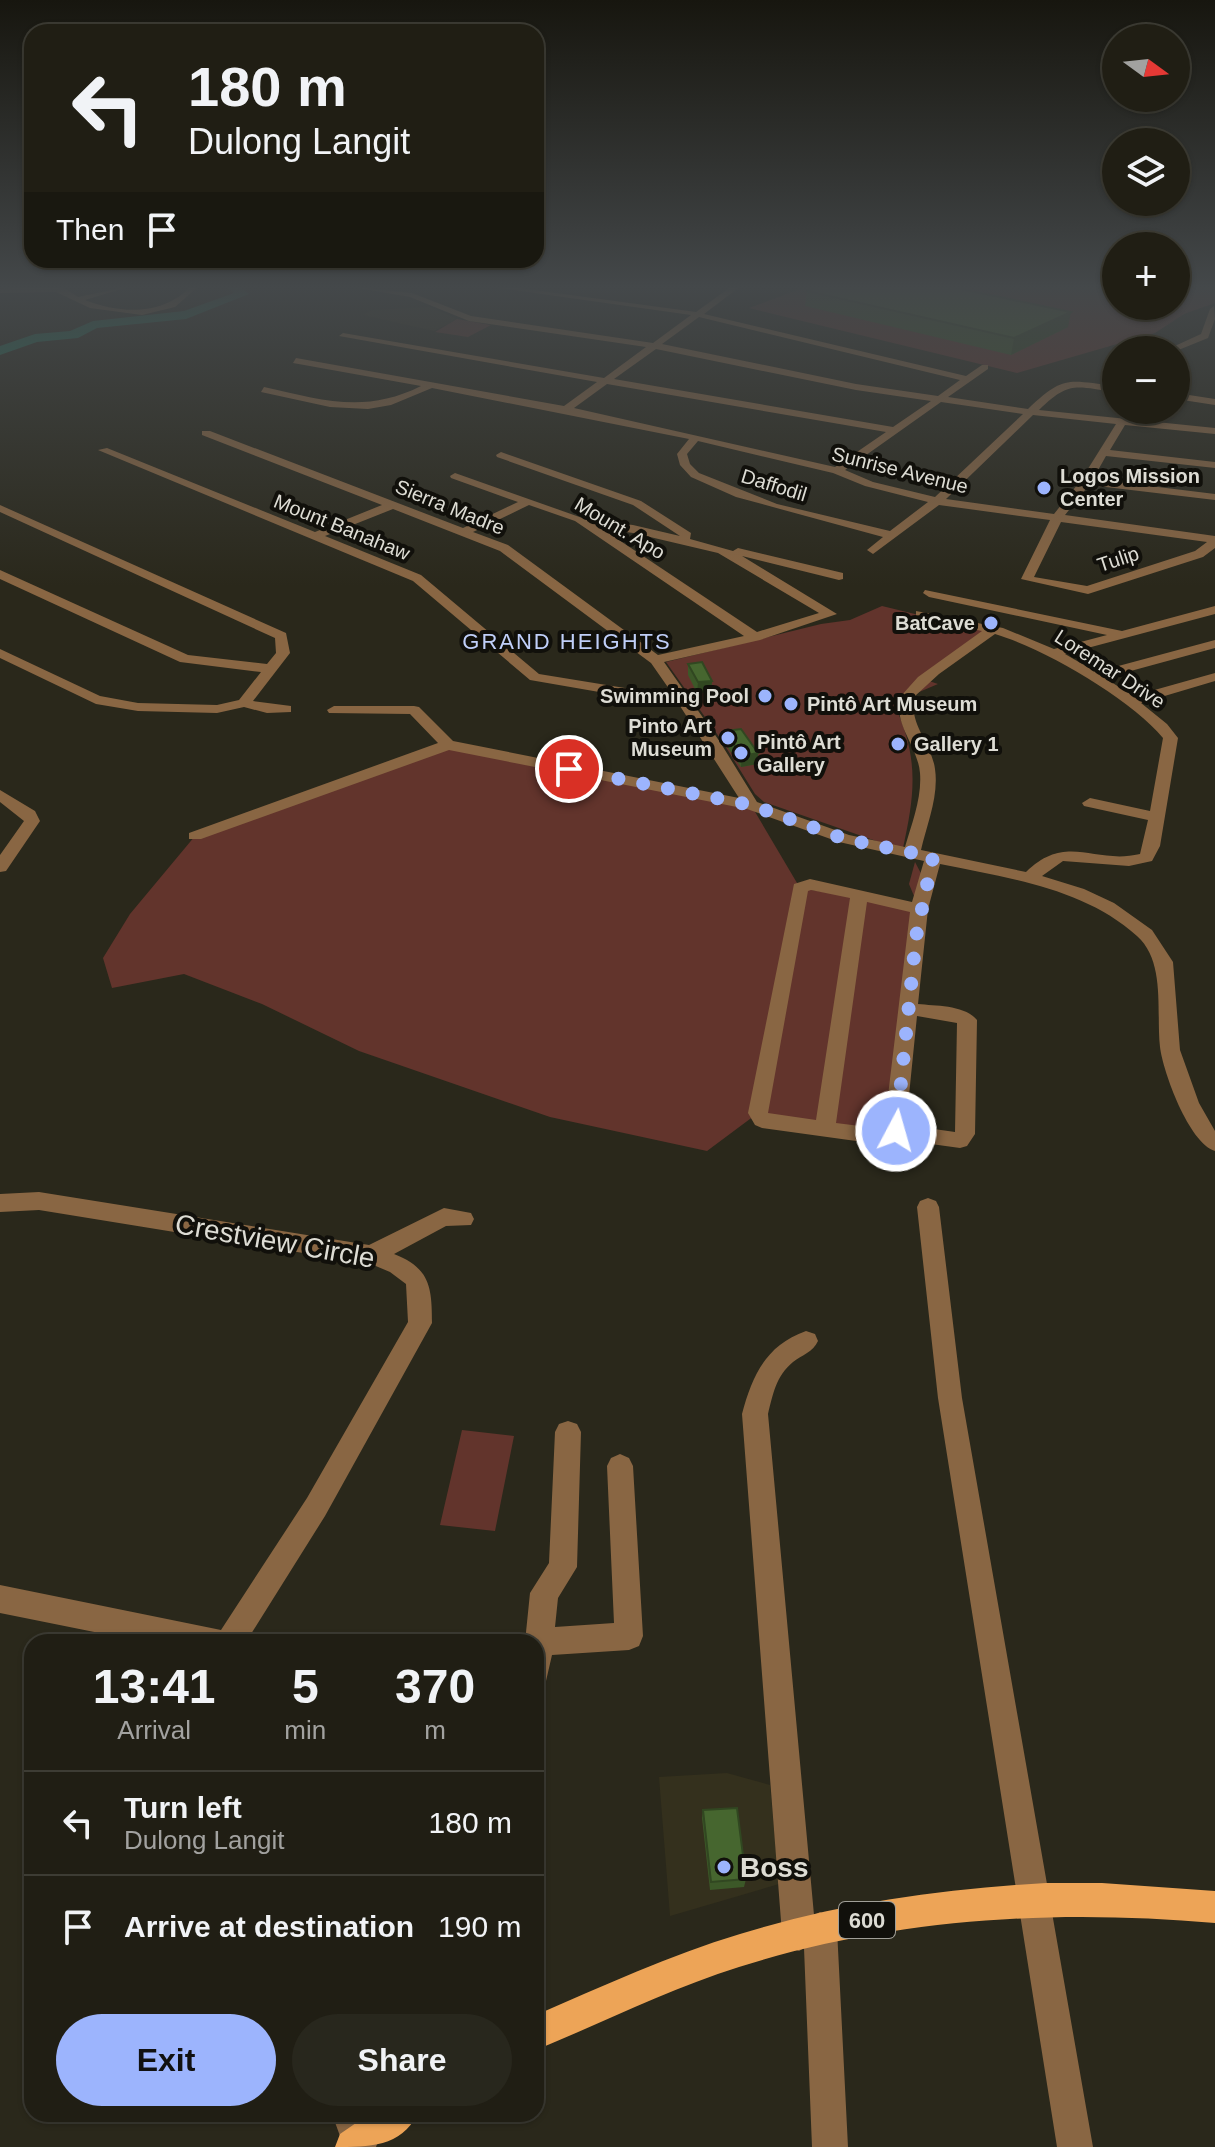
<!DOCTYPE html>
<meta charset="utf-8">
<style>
:root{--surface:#201e14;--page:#28271d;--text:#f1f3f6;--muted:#a2a2a0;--line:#3d3c34;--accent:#9cb4fd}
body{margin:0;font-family:Arial,sans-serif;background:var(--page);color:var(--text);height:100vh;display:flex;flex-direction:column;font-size:30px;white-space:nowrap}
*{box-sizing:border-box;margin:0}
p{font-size:26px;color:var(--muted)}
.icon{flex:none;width:44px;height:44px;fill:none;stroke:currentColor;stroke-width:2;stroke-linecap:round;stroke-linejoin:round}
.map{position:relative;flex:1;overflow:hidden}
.panel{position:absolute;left:24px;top:1634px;width:520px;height:488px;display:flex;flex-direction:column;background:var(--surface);border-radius:24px;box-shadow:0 2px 6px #0004,0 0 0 2px var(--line)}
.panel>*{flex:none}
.guide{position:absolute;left:24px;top:24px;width:520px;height:244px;border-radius:24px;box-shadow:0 2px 6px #0004,0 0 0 2px var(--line);background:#201e14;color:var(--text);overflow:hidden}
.needle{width:52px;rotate:105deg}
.buttons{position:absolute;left:1102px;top:24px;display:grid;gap:16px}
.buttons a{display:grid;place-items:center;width:88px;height:88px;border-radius:50%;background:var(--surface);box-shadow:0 2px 6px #0004,0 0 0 2px var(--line);font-size:40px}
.pin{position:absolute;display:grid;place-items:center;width:68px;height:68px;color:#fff;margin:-34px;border:4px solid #fff;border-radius:50%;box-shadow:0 2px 8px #0007}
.me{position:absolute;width:88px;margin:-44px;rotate:6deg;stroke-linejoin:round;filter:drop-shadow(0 0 6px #0008)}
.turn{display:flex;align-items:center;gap:28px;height:168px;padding:0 32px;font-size:36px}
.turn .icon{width:104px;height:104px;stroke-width:2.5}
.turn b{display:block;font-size:56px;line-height:68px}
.then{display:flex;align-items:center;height:76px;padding:0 32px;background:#0003;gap:16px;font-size:30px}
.eta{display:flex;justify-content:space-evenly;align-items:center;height:136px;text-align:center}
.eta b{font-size:48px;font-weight:700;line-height:56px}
.button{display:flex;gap:16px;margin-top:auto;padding:16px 32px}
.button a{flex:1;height:92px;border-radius:48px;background:var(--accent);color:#111;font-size:32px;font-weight:700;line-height:92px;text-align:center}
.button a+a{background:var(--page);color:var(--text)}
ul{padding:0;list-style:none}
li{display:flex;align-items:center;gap:24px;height:104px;padding:0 32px;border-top:2px solid var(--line)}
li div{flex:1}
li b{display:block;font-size:30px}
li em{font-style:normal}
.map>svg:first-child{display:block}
.built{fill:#34301d}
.green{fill:#62342c}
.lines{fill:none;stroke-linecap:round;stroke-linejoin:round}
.river{fill:#22745a;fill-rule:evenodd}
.minor{fill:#896643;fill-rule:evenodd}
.major{fill:#eda457;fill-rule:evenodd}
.wall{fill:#3c5828}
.shaded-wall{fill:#314721}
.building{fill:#46662f;stroke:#314721;stroke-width:2}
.route{stroke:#9cb4fd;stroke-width:14;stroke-dasharray:0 25.2}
.poi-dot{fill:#9cb4fd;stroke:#11100b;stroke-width:3}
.labels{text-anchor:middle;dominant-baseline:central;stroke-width:8;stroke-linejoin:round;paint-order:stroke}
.far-street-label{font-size:20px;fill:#dddcd4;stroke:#11100b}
.far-poi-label{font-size:20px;font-weight:bold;fill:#dddcd4;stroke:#11100b;text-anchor:start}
.far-neighbourhood-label{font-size:22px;letter-spacing:2px;fill:#c0cff9;stroke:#11100b}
.shield{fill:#11100b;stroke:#a09f98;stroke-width:2}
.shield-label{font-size:22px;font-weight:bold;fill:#dddcd4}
.near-street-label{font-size:28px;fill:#dddcd4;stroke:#11100b}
.near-poi-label{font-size:28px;font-weight:bold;fill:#dddcd4;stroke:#11100b;text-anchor:start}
</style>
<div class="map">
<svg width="1215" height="2147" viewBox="0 0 1215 2147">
<rect width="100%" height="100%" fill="#2a281b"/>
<path class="built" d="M430 307 457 319 434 331 363 315 372 310Z
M727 1773 770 1785 779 1884 670 1916 659 1777Z"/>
<path class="green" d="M808 286H1116V306H1176V286H1215V303L1184 314 1155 333 1017 373 749 308Z
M457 319 491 325 468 337 435 332Z
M882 606 989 632 920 678 938 684 898 701 895 706C919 758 915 794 903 848L879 842 764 802 755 794 722 741 666 662 821 624 850 620Z
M448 745 751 805 800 888 919 908 909 884 915 862 926 883 885 1137 758 1113 707 1151 550 1117 359 1051 262 1004 184 974 112 988 103 958 130 914 195 836Z
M462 1430 514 1436 495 1531 440 1525Z"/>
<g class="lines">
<path class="river" d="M226 286H239L249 294 186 319 97 328 78 338 37 342 0 355V346L35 334 70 331 93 321 184 311 234 293Z"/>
<path class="minor" d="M48 286 66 289 78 297 131 286 85 300C121 314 163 316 191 286H199L175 307 142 315 90 308 56 292 0 293V289Z
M346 286 412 293 471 316 653 343 691 315 485 286H504L696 312 732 286H741L704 314 966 376 982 365H988V369L948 397 1028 409C1065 374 1068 381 1116 386V392C1075 387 1070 380 1039 410L1215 428V434L1125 425 1110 450 1215 462V468L1106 456 1093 479 1215 494V500L1089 485 1065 515 1215 536V548L1203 557 1088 594 1021 579 1050 520 939 505 873 554 867 550 883 537 736 497 691 477 680 465 677 454 689 439 432 388 391 405 368 409 330 407 261 392 264 387C322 400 365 414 421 386L293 363 296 358 564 406 597 382 339 336 343 333 604 378 646 347 469 321 410 297ZM699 317 960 380 938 396 856 384 662 344ZM656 349 856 390 931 401 893 427 614 379ZM607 384 886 432 835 467 574 408ZM941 402 1023 414 935 497 873 482 845 470ZM1033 415 1116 424 1081 480 1054 514 946 499ZM698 441 833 473 865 486 928 502 890 531 777 504 699 473 690 464 687 454ZM1061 522 1207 542 1195 551 1087 586 1034 577Z
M1214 306 1215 319 1208 338 1176 351 1166 350 1201 334 1210 309Z
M1176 393 1215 399V405L1176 399Z
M202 431H210L463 528 518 502 451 478 450 476 455 473 588 520 633 525 680 536 633 505 497 457 496 455 501 452 641 501 691 533 690 539 733 551 738 548 843 573V579L839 580 742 556 837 614 760 640 664 662 720 742 757 802 849 835 905 847C912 823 922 798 920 773 918 746 892 723 901 696L918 677 982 631 916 617V611L1003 628 1054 649 1107 635 929 597 923 593 925 590 1122 631 1215 606V614L1065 654 1096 672 1215 640V648L1105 678 1133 696 1215 673V681L1141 703 1167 724 1178 738 1160 846 1152 861 1129 866 1063 861 1042 876 1084 889 1114 903 1152 930 1173 962 1180 1050 1199 1103 1215 1131V1151C1189 1143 1163 1072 1160 1047 1156 1012 1166 962 1137 936 1084 888 1008 878 940 864L928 909 918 1004C936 1006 965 1005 977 1020L975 1134 967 1146 960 1148 902 1140 885 1145 762 1128 755 1125 748 1113 794 884 810 879 912 902 924 861 839 842 747 809 449 750 201 839H189V833L438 743 410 714 329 713 327 710 334 706H414L419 707 453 741 739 798 680 706 530 680 413 581 98 450 107 448 315 532 382 505 202 435ZM529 505 575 521 744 636 658 655 508 545 473 532ZM393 509 500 551 651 663 674 696 539 674 421 575 325 536ZM601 528 633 533 718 553 819 613 757 632ZM995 634C1045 649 1131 699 1163 738L1150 811 1090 798 1082 803 1084 806 1148 820 1140 854C1094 865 1067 832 1026 872L921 850C927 824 939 796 935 769 932 744 907 722 915 696L939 674ZM811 890 850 898 816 1120 768 1113 808 891ZM867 902 910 912 884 1129 836 1123ZM917 1016 957 1023 955 1132 906 1125Z
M0 505 286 633 290 653 253 701 291 706V712L267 713 244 707 217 713 138 711 96 704 0 658V649L100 696 138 703 217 705 239 700 261 672 180 662 0 579V570L188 655 267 664 276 653 275 638 0 512Z
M0 790 35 811 40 821 6 871 0 872V855L24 821 0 802Z
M39 1192 369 1245 444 1208 471 1213 474 1219 471 1225 446 1226 394 1254C430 1268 432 1287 432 1323L325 1516 246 1642H144L0 1613V1585L221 1630 307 1498 408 1322 406 1284 390 1272 371 1264 39 1210 0 1212V1194Z
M928 1198 936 1201 939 1207 962 1398 1093 2147H1057L938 1398 917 1207 920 1201Z
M806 1331 815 1334 818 1341C813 1352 802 1355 793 1362 776 1376 773 1394 768 1414L814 1915 820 1912 832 1917 837 1929 848 2147H812L804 1948 799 1951 787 1946 782 1934 742 1414C752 1376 766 1345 806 1331Z
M568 1421 577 1424 581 1432 577 1567 558 1598 555 1627 614 1623 607 1466 611 1458 620 1454 629 1458 633 1466 643 1636 639 1646 629 1650 552 1655 546 1681 536 1686V1642H525L530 1593 549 1563 555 1432 559 1424Z
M332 2114H368L378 2141 376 2147H344Z"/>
<path class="major" d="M1046 1883H1102L1215 1891V1923C1054 1909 894 1918 739 1967 669 1989 604 2022 536 2050V2015C603 1986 670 1955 740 1934 840 1903 942 1889 1046 1883Z
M369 2114H417C402 2147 368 2147 335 2147L340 2134Z"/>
</g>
<path class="wall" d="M807 291 1068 327 1011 355 805 306Z
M688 664 712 681 711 692 697 693 688 675Z
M725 731 758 753 757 764 741 767 724 742Z
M703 1810 746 1879 744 1887 710 1890 702 1818Z"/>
<path class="shaded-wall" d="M1071 312 1068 327 1011 355 1014 338Z
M712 681 711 692 697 693 698 682Z
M758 753 757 764 741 767 742 756Z"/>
<path class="building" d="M820 286H947L1071 312 1014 338 807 291Z
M702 662 712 681 698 682 688 664Z
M741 729 758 753 742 756 725 731Z
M737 1808 746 1879 711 1882 703 1810Z"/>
<linearGradient id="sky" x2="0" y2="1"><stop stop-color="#17160f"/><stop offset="0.49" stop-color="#44484a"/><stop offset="1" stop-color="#44484a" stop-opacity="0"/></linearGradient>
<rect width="1215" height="586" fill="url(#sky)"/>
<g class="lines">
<path class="route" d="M569 769 751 805 845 839 933 857 916 937 896 1131"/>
</g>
<g class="poi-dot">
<circle cx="1044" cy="488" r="8"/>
<circle cx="991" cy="623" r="8"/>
<circle cx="765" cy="696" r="8"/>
<circle cx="791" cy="704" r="8"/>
<circle cx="728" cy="738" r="8"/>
<circle cx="898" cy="744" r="8"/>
<circle cx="741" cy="753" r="8"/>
<circle cx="724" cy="1867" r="8"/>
</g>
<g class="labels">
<g class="far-street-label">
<text transform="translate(900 470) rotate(14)">Sunrise Avenue</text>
<text transform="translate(774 485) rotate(17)">Daffodil</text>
<text transform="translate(450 507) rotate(22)">Sierra Madre</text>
<text transform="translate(342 527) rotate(22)">Mount Banahaw</text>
<text transform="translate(620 528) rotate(31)">Mount. Apo</text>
<text transform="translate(1118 559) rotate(-18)">Tulip</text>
<text transform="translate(1110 669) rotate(33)">Loremar Drive</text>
</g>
<g class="far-poi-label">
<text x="1060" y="476">Logos Mission<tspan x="1060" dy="23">Center</tspan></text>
<text x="975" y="623" text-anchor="end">BatCave</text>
<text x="749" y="696" text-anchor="end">Swimming Pool</text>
<text x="807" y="704">Pintô Art Museum</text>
<text x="712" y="726" text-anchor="end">Pinto Art<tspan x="712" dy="23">Museum</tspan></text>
<text x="757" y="742">Pintô Art<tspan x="757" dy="23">Gallery</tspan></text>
<text x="914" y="744">Gallery 1</text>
</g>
<g class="far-neighbourhood-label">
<text x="567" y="641">GRAND HEIGHTS</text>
</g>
<rect class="shield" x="839" y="1902" width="56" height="36" rx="6"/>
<g class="shield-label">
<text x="867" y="1920">600</text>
</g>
<g class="near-street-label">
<text transform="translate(275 1241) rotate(10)">Crestview Circle</text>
</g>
<g class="near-poi-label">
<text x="740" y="1867">Boss</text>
</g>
</g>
</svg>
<div class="buttons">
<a><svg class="needle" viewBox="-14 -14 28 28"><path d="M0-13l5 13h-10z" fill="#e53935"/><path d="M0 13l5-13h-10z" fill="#a2a2a0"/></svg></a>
<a><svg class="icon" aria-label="layers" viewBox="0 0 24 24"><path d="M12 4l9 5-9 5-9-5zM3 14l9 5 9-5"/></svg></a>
<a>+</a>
<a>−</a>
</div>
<div class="pin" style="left:569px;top:769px;background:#d93025"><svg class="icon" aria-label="arrive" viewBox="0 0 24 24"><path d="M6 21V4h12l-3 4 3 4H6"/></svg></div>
<svg class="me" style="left:896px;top:1131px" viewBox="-20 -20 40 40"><circle r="17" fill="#9cb4fd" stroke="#fff" stroke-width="3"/><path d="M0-11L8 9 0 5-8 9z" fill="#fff"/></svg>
<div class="guide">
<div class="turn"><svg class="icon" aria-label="left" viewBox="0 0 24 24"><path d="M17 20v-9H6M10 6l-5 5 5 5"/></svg><div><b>180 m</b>Dulong Langit</div></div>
<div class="then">Then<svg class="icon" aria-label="arrive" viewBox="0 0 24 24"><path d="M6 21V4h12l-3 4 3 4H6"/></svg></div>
</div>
<section class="panel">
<div class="eta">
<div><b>13:41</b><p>Arrival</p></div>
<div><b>5</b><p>min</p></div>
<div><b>370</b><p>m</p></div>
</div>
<ul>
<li><svg class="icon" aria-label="left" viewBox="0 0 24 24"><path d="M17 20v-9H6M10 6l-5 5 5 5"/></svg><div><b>Turn left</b><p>Dulong Langit</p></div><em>180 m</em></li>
<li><svg class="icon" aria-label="arrive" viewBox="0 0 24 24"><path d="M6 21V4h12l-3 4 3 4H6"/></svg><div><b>Arrive at destination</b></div><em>190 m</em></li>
</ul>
<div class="button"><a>Exit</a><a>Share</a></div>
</section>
</div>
